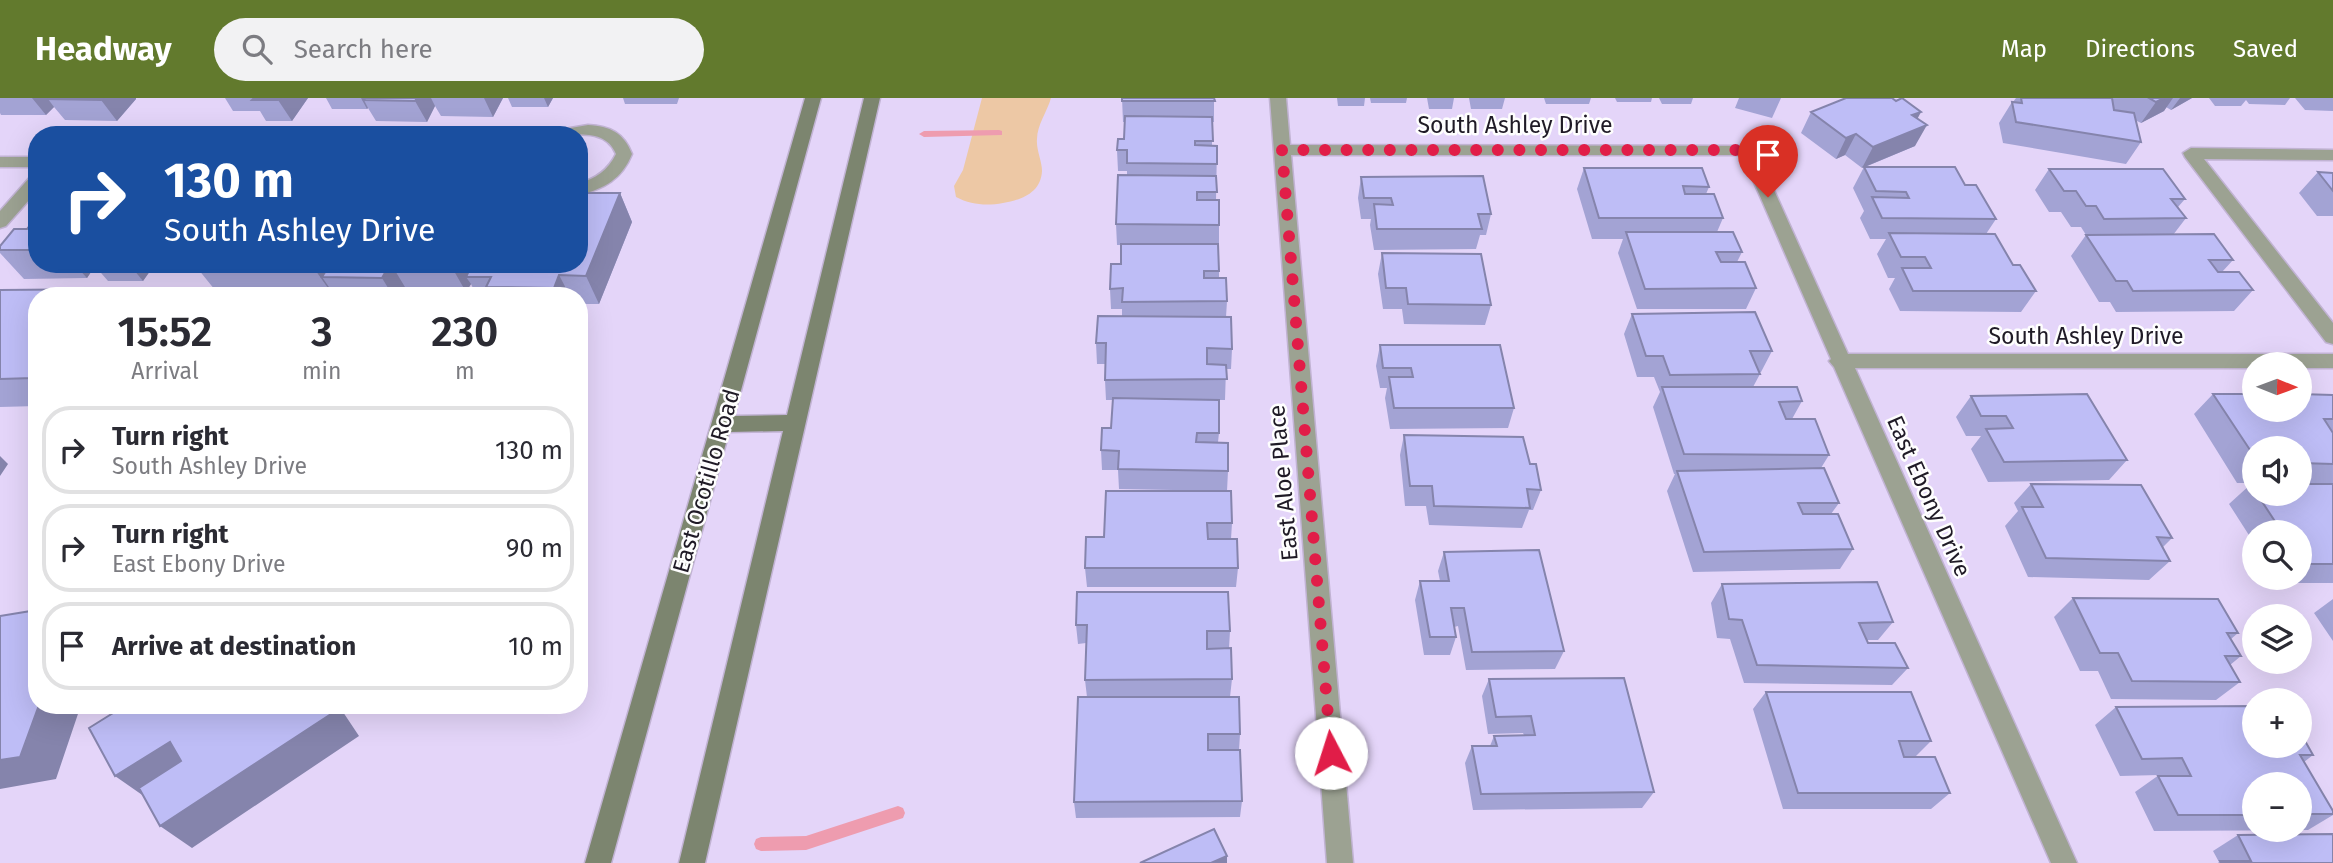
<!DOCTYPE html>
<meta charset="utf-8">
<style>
:root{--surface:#fff;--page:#f2f2f3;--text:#2b2b33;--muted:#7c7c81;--line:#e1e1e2;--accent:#627a2d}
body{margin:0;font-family:"Fira Sans",sans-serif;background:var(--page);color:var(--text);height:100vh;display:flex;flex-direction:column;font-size:26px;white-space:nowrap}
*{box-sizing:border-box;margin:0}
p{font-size:23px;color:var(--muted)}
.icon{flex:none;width:38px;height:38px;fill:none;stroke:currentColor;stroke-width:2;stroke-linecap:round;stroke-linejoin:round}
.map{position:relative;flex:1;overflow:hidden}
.sheet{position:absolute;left:28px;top:189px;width:560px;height:427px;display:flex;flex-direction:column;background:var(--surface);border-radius:28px;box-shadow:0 7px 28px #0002}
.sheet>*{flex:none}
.top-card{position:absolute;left:28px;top:28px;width:560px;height:147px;border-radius:28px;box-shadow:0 7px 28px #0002;background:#1a4fa0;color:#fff;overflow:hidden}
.needle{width:46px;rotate:91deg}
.fabs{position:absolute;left:2242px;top:254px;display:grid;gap:14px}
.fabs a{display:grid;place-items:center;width:70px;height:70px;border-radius:50%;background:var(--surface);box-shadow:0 7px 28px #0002;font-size:35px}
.pin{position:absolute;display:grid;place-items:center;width:60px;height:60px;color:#fff;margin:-72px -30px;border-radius:50% 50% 50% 0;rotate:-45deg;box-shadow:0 0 7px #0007}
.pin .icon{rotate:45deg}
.me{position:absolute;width:77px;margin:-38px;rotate:355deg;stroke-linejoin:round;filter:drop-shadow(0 0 5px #0008)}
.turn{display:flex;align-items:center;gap:24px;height:147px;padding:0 21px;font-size:32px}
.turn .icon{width:91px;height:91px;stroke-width:2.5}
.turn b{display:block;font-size:49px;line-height:60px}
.eta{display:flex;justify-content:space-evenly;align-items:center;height:119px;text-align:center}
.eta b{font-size:42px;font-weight:600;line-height:49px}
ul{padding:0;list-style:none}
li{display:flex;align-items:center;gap:21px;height:88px;margin:0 14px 10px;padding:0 7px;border:4px solid var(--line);border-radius:28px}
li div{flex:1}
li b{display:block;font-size:26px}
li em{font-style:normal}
header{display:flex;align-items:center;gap:42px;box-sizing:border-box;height:98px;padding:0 35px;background:var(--accent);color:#fff}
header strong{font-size:33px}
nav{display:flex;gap:38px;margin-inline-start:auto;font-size:24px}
.search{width:490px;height:63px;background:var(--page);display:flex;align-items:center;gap:18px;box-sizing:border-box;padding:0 24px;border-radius:38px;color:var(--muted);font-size:26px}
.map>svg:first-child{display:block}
.green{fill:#edc8a5}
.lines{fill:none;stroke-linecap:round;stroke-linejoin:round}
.stream{fill:#ee9caf;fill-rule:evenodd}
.minor-casing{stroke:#c1b3d3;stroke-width:3}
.secondary-casing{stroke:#c1b3d3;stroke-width:3}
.minor{fill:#9ca292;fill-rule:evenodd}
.secondary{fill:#7c856f;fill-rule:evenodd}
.wall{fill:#a3a3d4;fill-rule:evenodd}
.shaded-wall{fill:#8584ac}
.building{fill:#bebdf6;stroke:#8584ac;stroke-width:2}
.route{stroke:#e11d48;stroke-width:12;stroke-dasharray:0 21.6}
.labels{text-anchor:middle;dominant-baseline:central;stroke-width:5;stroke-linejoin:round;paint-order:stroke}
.street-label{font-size:23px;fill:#1f1a26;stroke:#fefefe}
</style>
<header>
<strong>Headway</strong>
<div class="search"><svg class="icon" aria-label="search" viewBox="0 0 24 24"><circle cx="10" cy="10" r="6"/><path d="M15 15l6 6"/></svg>Search here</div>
<nav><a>Map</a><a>Directions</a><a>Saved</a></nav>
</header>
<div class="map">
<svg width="2333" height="765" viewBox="0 0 2333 765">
<rect width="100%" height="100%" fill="#e4d5f9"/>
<path class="green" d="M982 0H1051C1047 14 1037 27 1037 41 1036 52 1042 63 1042 73 1041 95 1021 102 1003 105 987 108 971 107 956 99L954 88 963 72Z"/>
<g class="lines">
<path class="stream" d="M999 32 1002 33V37L924 39 919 36 924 33Z
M898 708 903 710 905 715 903 720 806 752 761 753 756 751 754 746 756 741 761 739 806 738Z"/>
<defs>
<path id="minor" d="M1270 0H1286L1290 47 1754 48 1848 256H2333V270H2300V266H2254V270H1855L2077 765H2051L1834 269 1829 263 1831 261 1742 57H1291L1353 765H1327Z
M588 27C610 28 624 35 632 56 622 81 604 91 579 97V85C596 81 608 72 616 56 606 30 574 37 551 37L553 33Z
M2191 50 2333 52V62L2204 61 2333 225V246L2326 244 2185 59 2183 55Z
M0 59H37V69H0Z
M37 77V93L6 128 0 130V113L31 78Z"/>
<path id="secondary" d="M805 0H821L734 318 787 317 864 0H880L705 765H679L783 333 729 334 611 765H585Z"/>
</defs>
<use href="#minor" class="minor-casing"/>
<use href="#secondary" class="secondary-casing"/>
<use href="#minor" class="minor"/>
<use href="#secondary" class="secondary"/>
</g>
<path class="wall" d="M0 0H136V1L117 23 65 22 54 9 46 17H1L0 15Z
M225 0H308L292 23H266L260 13H233Z
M326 0H503L493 19 441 18 435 8 427 24 376 23 368 10 367 11H332Z
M508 0H553L548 9H512Z
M623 0H679L677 6H625Z
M1122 0H1214V24H1212V47L1217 48 1216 102 1219 127V180L1227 203 1226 219 1232 251 1231 271H1226L1225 302H1209L1219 335 1218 344 1228 373 1227 393 1119 391 1118 372H1102L1101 352 1111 330 1113 302H1106L1105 282V266H1097L1096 245 1122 218V211H1111L1110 191 1121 166V147H1117L1116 126 1127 77V73H1118L1117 52 1124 41 1125 24H1123Z
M1337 0H1365L1364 8H1338Z
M1370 0H1407L1406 5H1371Z
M1427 0H1454L1452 11H1429Z
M1469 0H1505L1502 11H1471Z
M1544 0H1591L1589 6H1546Z
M1615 0H1652L1651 4H1617Z
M1659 0H1693L1691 6H1662Z
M1739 0H1781L1772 20 1735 10Z
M2016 0H2192L2171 12 2166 9 2164 13 2141 25 2135 22 2141 44 2126 66 2003 45 1999 25 2012 4H2013Z
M2209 0H2290L2285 7 2249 6 2246 2 2241 8H2215Z
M2295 0H2333V13L2305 12Z
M1811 14 1917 21 1915 48 1865 69 1965 87 1996 121 1986 136 2036 193 2021 214 1900 213 1889 191 1895 180H1888L1877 156 1886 141H1870L1860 120 1864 113 1853 90 1864 69 1862 70 1845 57 1836 61 1801 35Z
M1584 70 1709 89 1706 96 1723 120 1717 134 1742 154 1737 164 1756 190 1746 211H1637L1618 155 1623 141H1592L1577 91Z
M2049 71 2185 101 2178 109 2186 120 2173 137 2233 162 2222 174 2253 192 2234 213 2116 214 2110 204H2099L2071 158 2086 137 2081 129H2071L2061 114H2049L2035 92Z
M2318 74 2333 75V118H2317L2299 95Z
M1361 79 1491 116 1486 137H1480L1476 151 1374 152 1370 127 1371 121H1361L1358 100Z
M620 95 632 124 599 206H579V198H477L471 186 466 194H408L406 198H335L331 192 330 193 215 192 194 166H579Z
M37 118V166H155L143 183H108L95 168 87 180 24 181 0 155V148L27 131Z
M1382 155 1491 207 1485 227 1404 226 1402 211H1383L1378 176Z
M0 192 37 198V308L0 309Z
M1632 216 1772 253 1761 274H1759L1760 276 1753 289 1802 303 1792 321 1829 357 1821 370 1839 405 1831 416 1853 451 1840 471 1693 474 1667 393 1675 376H1674L1653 309 1660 294 1654 279H1637L1624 236Z
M1380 247 1514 310 1508 330 1390 331 1385 300 1387 290H1380L1376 268Z
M2213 296 2333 297V386L2300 385V350H2254V385H2237L2194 316Z
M1971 298 2127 362 2109 382 1988 384 1971 351 1981 338H1966L1956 319Z
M1404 337 1530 366 1541 392 1533 412H1529L1522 430 1429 427 1426 408H1405L1400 357Z
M2031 386 2172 440 2163 449 2170 463 2149 482 2028 479 2005 428 2018 413 2014 405Z
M2251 386H2254V396H2300L2333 386V485H2279L2276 480H2300V434H2254V445L2229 406Z
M1106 393 1232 425 1231 441 1238 470 1236 489H1087L1085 470 1104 439Z
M1444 454 1564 553 1555 571 1466 572 1458 528 1454 529 1456 539 1450 557H1424L1415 502 1420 483H1440L1438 473Z
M1722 486 1893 524 1878 542H1867L1868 545 1908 570 1892 587 1744 585 1730 541 1717 540 1711 505Z
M1077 494 1230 533 1229 550 1232 581 1230 599 1240 636 1239 652 1242 703 1240 719 1076 720 1074 704 1087 599 1085 582 1086 545 1078 546 1076 527Z
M2073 500 2238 535 2231 541 2241 558 2230 567 2240 584 2216 602 2111 601 2098 573H2080L2054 519Z
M2333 501V543L2314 515Z
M1489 581 1654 694 1642 710 1473 712 1465 665 1472 648H1490L1494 638 1524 637 1523 635 1488 636 1482 598Z
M1766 594 1931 643 1915 659 1950 695 1931 711H1783L1753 611Z
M2116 609 2313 657 2304 664 2333 713V717L2308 732 2154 733 2135 694 2159 677 2120 678 2095 627ZM2254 686H2300V732H2254Z
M2238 737 2333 765H2218L2219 764 2213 753Z"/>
<path class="shaded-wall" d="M32 0H62L48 1 54 9 46 17Z
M103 0H136V1L117 23 101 2Z
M280 0H308L292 23 278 2Z
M361 0H374L364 2 368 10 367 11Z
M417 0H431L435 8 427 24 415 3Z
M484 0H503L493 19Z
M544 0H553L548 9Z
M2164 0H2173L2164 13 2141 25 2156 4Z
M2180 0H2192L2171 12Z
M1921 14 1911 33 1927 27 1915 48 1862 70 1873 49 1912 17Z
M1856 36 1845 57 1836 61 1846 40Z
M620 95 632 124 599 206 586 178Z
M74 166H94L95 168 87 180Z
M129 166H155L143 183Z
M311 166H345L322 179 331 192 330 193Z
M390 166H391L408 194 406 198H393L382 180Z
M450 166H481L466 179 471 186 466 194Z
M559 177 570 198H558L554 190Z
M116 191 122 198H112Z
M0 358 8 366 0 378Z
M39 607H81L56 681 0 691V662Z
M329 607 339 608 359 638 192 750 160 728Z
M170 644 201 667 148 701 115 678Z
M1227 758V765H1211Z"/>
<path class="building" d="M49 0H103L101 2 48 1Z
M254 0H280L278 2H252Z
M365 0H417L415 3 364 2Z
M1122 0H1214L1215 3H1122Z
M1846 0H1892L1896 3 1902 0 1921 14 1912 17 1927 27 1873 49 1856 36 1846 40 1811 14Z
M2021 0H2112L2114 12 2134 15 2141 44 2016 24 2012 4 2022 5Z
M2149 0H2164L2156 4Z
M1125 18 1212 19 1213 43H1195V47L1217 48V66L1127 65V52H1117L1118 41H1124Z
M1864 69H1955L1965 87H1976L1996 121 1882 120 1872 99 1909 100 1906 94 1876 93Z
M1584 70H1702L1709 89 1683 88 1685 96H1714L1723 120H1599Z
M2049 71H2163L2185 101H2171L2186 120 2104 121 2096 108H2086L2076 93H2064Z
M2318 74 2333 75V93Z
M1118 77 1216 78 1217 94H1197V102H1219V127L1116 126Z
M1483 78 1491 116H1478L1482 131H1377L1374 106 1393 107 1391 100H1364L1361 79Z
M579 95H620L586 178 559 177 554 190 486 189 491 179H466L472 166H579Z
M37 118V152H0V148L14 131H27Z
M1626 134H1733L1742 154H1716L1721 164H1745L1756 190 1645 191Z
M1889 135 1995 136 2013 167H2020L2036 193H1913L1902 170H1931L1925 159H1901Z
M2214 136 2233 162H2209L2218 174H2239L2253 192 2133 193 2127 183H2116L2086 137Z
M1121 146H1218L1219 173H1204V180H1226L1227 203 1122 204 1123 190 1110 191 1111 166H1121Z
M1382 155 1481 156 1491 207 1408 206 1406 190H1386Z
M330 166H390L382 180 322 179Z
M116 191 112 198H37V276L33 280 0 281V192Z
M1755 214 1772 253H1750L1760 276 1670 277 1663 258H1646L1632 216Z
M1098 218 1231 219 1232 251 1207 250V266L1226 267 1227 281 1105 282 1106 245H1096Z
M1380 247H1500L1514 310H1394L1389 279H1413L1411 270H1383Z
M1662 289H1797L1802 303 1779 304 1786 321H1815L1829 357 1684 356Z
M2087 296 2127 362 2004 364 1986 331 2013 330 2006 318H1981L1971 298Z
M2213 296H2254V312H2300V296L2333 297V321H2324L2333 335V366L2300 365V350H2254V358Z
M1113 300 1219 302V335H1197L1196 344 1228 345V373L1118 371 1119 353 1101 352 1102 330H1111Z
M1404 337 1523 339 1530 366H1536L1541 392 1527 391 1530 410 1434 408 1432 388H1410Z
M1824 370 1839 405H1798L1803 416H1838L1853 451 1704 454 1677 373Z
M2031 386 2141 387 2172 440 2157 439 2170 463 2046 460 2022 409H2043Z
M2300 386H2333V466H2303L2300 461V434H2282L2257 396H2300Z
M1106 393H1231L1232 425H1207L1208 441H1237L1238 470H1085L1086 439H1104Z
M1539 452 1564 553 1472 554 1464 510H1451L1456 539H1430L1420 483H1449L1444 454Z
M1877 484 1893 524 1859 525 1868 545H1895L1908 570 1757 567 1742 522 1729 521 1722 486Z
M1077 494H1228L1230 533H1207V551L1231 550 1232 581 1085 582 1087 527H1076Z
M2073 500 2218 501 2238 535H2227L2241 558H2225L2240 584 2132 583 2118 555H2100Z
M37 512V607H39L20 659 0 662V518Z
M1624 580 1654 694 1481 696 1472 648H1497L1494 638 1535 637 1531 618 1496 619 1489 581Z
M1766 594H1911L1931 643H1899L1904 659H1935L1950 695H1798Z
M1078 599H1239L1240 636H1208V652H1240L1242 703 1074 704Z
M126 607H329L334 614 160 728 139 690 181 663 170 644 115 678 89 630Z
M2254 608V648H2300V634L2313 657H2300L2333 713V716H2300V686H2254V717H2178L2158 678H2191L2182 660 2142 661 2116 609Z
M1214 731 1227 758 1211 765H1140Z
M2333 736V765H2221L2220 763H2251L2238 737Z"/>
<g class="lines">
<path class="route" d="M1331 655 1282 52H1748L1768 99"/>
</g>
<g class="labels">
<g class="street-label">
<text x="1515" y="27">South Ashley Drive</text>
<text x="2086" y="238">South Ashley Drive</text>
<text transform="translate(706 383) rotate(-74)">East Ocotillo Road</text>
<text transform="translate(1283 385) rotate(-95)">East Aloe Place</text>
<text transform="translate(1929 398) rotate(66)">East Ebony Drive</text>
</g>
</g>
</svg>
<div class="fabs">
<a><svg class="needle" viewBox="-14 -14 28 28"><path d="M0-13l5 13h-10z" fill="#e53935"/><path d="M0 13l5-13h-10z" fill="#7c7c81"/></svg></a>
<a><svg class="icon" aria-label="sound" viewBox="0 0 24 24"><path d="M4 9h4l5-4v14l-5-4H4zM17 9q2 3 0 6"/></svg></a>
<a><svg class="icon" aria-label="search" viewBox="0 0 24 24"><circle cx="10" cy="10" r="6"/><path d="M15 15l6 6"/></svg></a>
<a><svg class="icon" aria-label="layers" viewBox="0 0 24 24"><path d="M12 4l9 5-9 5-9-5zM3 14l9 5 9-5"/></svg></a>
<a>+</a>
<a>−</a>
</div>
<div class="pin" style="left:1768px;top:99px;background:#d93025"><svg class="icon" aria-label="arrive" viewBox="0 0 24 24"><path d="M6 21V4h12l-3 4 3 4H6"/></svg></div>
<svg class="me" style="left:1331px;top:655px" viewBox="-20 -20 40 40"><circle r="19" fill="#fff"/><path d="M0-13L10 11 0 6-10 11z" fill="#e11d48"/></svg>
<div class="top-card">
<div class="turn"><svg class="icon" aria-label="right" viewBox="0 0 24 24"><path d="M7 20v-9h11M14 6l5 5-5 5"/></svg><div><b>130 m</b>South Ashley Drive</div></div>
</div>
<section class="sheet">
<div class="eta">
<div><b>15:52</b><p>Arrival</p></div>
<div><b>3</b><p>min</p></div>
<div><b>230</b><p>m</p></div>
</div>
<ul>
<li><svg class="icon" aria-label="right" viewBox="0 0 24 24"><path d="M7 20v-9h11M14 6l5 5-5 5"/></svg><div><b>Turn right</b><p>South Ashley Drive</p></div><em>130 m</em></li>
<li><svg class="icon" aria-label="right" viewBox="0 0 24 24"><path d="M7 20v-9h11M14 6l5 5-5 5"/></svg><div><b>Turn right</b><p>East Ebony Drive</p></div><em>90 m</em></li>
<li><svg class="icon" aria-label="arrive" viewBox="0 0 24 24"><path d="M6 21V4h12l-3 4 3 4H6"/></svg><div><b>Arrive at destination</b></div><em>10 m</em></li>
</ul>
</section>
</div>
